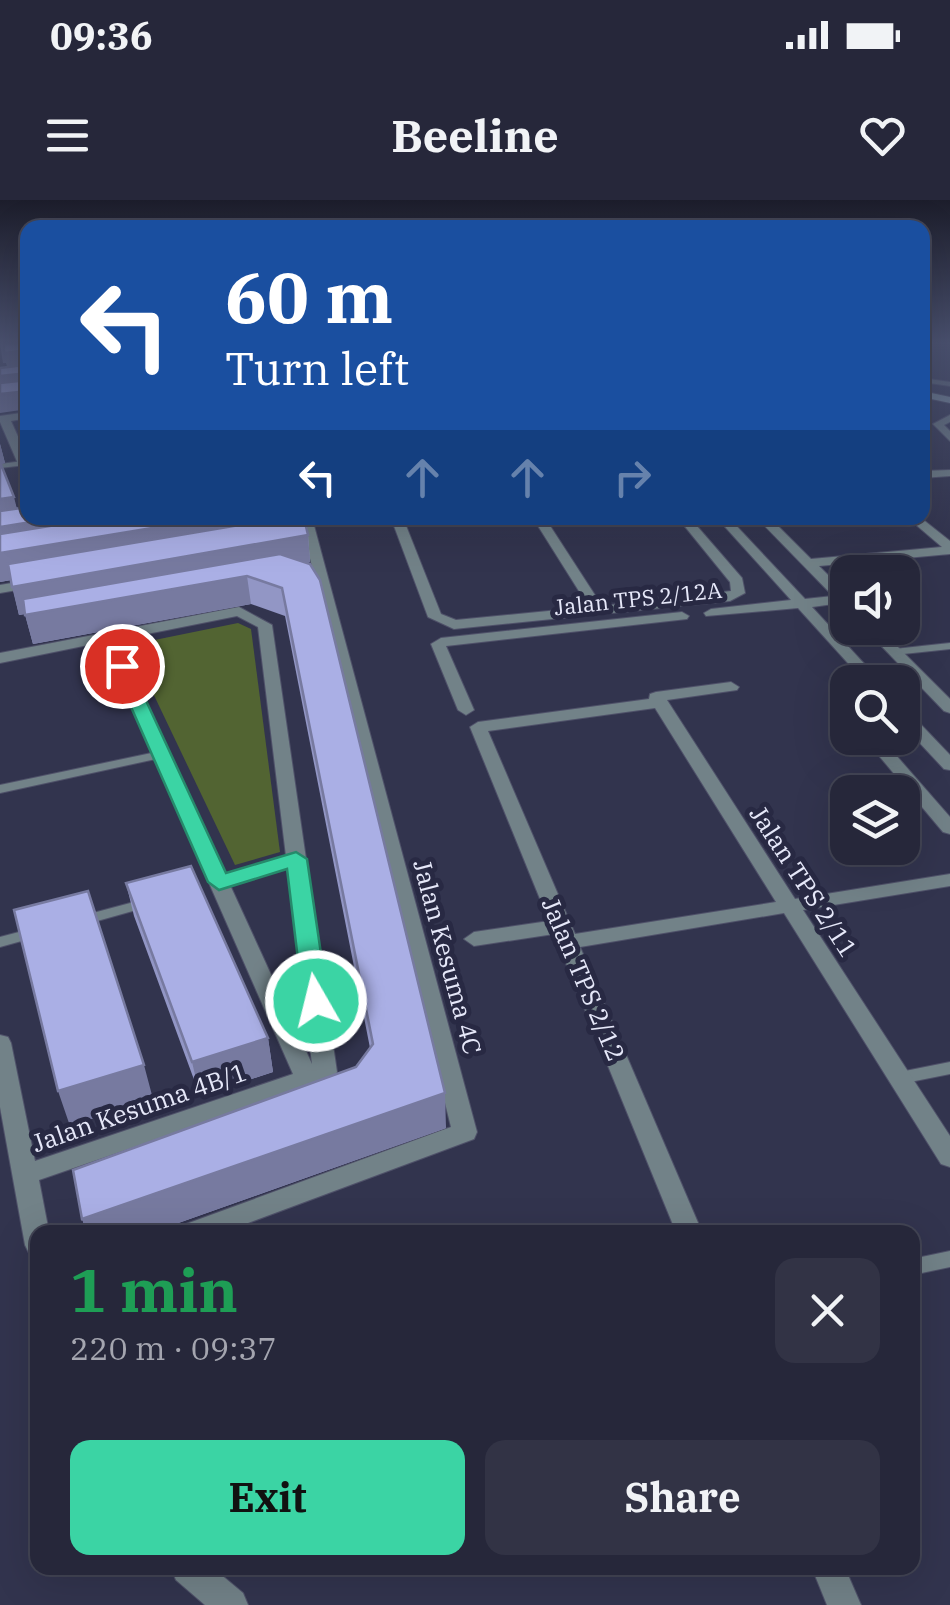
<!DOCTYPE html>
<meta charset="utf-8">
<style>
:root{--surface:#26273a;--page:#323345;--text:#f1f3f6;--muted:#a4a5af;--line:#424454;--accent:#3bd4a4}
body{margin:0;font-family:"IBM Plex Serif",serif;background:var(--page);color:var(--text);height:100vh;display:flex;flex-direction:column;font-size:38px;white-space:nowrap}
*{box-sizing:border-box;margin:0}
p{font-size:32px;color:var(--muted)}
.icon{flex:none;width:55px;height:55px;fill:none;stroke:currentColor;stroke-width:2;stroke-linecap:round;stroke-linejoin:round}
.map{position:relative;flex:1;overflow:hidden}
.side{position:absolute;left:30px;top:1025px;width:890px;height:350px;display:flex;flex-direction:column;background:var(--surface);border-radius:20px;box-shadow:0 10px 40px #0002,0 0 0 2px var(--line)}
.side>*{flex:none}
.top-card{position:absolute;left:20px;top:20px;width:910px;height:305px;border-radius:20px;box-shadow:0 10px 40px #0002,0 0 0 2px var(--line);background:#1a4fa0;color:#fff;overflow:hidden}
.tools{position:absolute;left:830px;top:355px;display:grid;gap:20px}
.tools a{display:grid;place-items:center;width:90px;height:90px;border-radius:20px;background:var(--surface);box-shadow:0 10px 40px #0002,0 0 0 2px var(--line);font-size:50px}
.pin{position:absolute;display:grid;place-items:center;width:85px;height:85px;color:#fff;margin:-42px;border:5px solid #fff;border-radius:50%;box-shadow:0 2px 10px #0007}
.me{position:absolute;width:110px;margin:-55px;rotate:352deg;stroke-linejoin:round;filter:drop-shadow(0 0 8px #0008)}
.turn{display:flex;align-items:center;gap:35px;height:210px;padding:0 40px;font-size:45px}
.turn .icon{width:130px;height:130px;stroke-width:2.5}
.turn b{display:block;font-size:70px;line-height:85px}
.lanes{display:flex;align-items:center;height:95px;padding:0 40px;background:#0003;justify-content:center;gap:50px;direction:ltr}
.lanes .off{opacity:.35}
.round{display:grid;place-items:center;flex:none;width:105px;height:105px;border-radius:20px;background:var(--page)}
.summary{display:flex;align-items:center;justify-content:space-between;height:170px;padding:0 40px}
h1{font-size:60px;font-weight:700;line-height:75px;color:#1e9e55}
.primary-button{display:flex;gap:20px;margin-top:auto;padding:20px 40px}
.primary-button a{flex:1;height:115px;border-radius:20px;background:var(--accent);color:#111;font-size:40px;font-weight:700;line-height:115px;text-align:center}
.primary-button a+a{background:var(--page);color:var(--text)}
.status{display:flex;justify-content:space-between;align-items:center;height:70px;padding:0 50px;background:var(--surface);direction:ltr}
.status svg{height:28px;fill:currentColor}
header{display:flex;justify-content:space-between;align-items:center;height:130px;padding:0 40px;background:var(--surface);font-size:45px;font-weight:700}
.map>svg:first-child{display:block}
.green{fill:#526432}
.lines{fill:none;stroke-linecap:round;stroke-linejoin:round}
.lane-casing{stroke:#4f5169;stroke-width:2}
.street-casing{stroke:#4f5169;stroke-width:2}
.secondary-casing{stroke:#4f5169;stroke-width:2}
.lane{fill:#728288;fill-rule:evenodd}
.street{fill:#728288;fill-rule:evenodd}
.secondary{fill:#92acb6;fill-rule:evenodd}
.wall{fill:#9296c5}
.shaded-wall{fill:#777aa0}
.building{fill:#aaafe5;stroke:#777aa0;stroke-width:2.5}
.route{fill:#3bd4a4;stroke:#268a6b;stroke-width:2.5}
.labels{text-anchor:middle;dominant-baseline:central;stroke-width:10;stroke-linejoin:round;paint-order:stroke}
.far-street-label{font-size:22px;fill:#e6e8f9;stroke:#282943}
.street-label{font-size:25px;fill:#e6e8f9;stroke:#282943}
</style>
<div class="status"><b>09:36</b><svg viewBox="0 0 49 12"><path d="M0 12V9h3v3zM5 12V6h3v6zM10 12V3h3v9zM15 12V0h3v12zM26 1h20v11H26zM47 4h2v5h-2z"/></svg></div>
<header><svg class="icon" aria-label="menu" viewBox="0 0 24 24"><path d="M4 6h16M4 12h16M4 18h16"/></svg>Beeline<svg class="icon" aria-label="heart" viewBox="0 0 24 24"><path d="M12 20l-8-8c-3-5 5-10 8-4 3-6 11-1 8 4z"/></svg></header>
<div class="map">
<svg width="950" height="1405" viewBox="0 0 950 1405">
<rect width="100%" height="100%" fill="#32344e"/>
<path class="green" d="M238 423 251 429 280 652 235 665 130 445Z"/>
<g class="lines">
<defs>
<path id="lane" d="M922 178 950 182V186L922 182Z
M23 261H26V265L0 268V264Z
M950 443V449L894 455 889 452 894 449Z
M161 551 167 555 165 557 0 593V585Z
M149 698 154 699 156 702 154 705 83 725 76 720 78 717Z
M38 727 45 732 43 735 0 747V737Z
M950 862V874L900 884 894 882 892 878 894 874 900 872Z
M950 1051V1067L912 1075V1059Z"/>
<path id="street" d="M28 212V218L11 221 28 259V276L22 273 0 222V216Z
M950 215V222L944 225 950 231V241L933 224Z
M950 270V276L922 278V271Z
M300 318H312L477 932 474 939 224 1032H182L186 1024 451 927Z
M391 318H403L441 414 456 420 589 407 533 318H545L602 406 731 391 730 382 678 318H690L742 378 745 393 730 401 454 429 428 417Z
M717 318H729L805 399 833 396 757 318H770L811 359 942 347 908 318H921L950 341V354L819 366 848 395V407L841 403 812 407 881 482H865L798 408 706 416 704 413 711 409 791 400Z
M35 379 40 380V386L0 393V385Z
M239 407 272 425 337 872 333 878 39 980 49 1032H38V1056L29 1053 25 1045 0 907V835L8 837 11 843 35 961 293 874 103 442 0 463V453ZM237 416 258 427 286 656 225 674 117 440ZM288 668 312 864 230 685Z
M682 412 689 416 687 419 446 446 474 510 466 515 458 510 431 444 441 438Z
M864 428H879L950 499V513L944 511Z
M731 482 739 487 737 490 667 500 795 699 950 674V686L803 710 950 936V967L941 964 784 713 580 747 702 1032H676L554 734 474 746 464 739 474 732 549 721 470 527 478 522 649 499 650 494 656 492ZM655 508 776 702 575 734 488 531Z
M846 503 848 504V514L838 508Z
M902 509 908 511 950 555V570L944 569 902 524Z
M864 538H881L950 617V634L943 632Z
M171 1368H213L243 1393 248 1405H205L176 1380Z
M812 1368H845L861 1405H827Z"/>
<path id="secondary" d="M922 191 950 197V203L922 197Z"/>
</defs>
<use href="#lane" class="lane-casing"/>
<use href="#street" class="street-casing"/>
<use href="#secondary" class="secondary-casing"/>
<use href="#lane" class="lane"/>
<use href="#street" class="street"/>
<use href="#secondary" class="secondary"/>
</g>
<path class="wall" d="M0 244 5 263 0 264 17 309 231 321 230 327 308 335 310 362 307 363 446 928 153 1032H87L82 1019 356 867 370 848 285 416 251 404 33 444 25 414 19 415 11 380 0 382Z
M126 683 268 838 273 872 200 896 134 716Z"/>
<path class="shaded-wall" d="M0 143H28V172L9 174 6 163H3Z
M28 173V190L0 194V176Z
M28 191V209L0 213V194Z
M0 244 5 263 0 264Z
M14 297 19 317 0 320V299Z
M56 318H231V321L229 333 217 344 0 382V327Z
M308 335 310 362 19 415 12 387Z
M247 376 251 404 33 444 25 415Z
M268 838 273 872 200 896 192 862Z
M144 865 153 899 70 926 58 891Z
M445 893 446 928 153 1032H87L82 1019Z"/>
<path class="building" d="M28 143V150L4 153V144Z
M24 165 28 173 0 176V168Z
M28 180V191L0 194V183Z
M0 262 14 297 0 299Z
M28 307V318H56L0 327V311Z
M99 318H213L0 353V334Z
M250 318H304L308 335 12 387 8 364 239 325Z
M280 354 310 364 320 380 445 893 82 1019 73 970 356 867 373 844 282 388 247 376 25 415 23 399Z
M191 666 268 838 192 862 126 683Z
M88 691 144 865 58 891 14 710Z"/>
<linearGradient id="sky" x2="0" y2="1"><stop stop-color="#1c1d2b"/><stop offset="0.42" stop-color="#49506e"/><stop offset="1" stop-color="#49506e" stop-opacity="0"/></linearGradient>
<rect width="950" height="340" fill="url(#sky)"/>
<path class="route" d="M122 461 130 466 226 673 296 652 307 659 328 801 324 807H307L303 801 287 669 219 690 208 682 113 466Z"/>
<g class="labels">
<g class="far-street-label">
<text transform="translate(638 398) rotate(-6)">Jalan TPS 2/12A</text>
</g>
<g class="street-label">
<text transform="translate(804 681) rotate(57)">Jalan TPS 2/11</text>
<text transform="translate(448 757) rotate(75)">Jalan Kesuma 4C</text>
<text transform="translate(584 779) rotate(67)">Jalan TPS 2/12</text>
<text transform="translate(139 907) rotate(-19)">Jalan Kesuma 4B/1</text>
</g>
</g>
</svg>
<div class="tools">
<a><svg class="icon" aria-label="sound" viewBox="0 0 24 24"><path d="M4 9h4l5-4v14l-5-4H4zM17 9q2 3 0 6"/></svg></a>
<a><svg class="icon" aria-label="search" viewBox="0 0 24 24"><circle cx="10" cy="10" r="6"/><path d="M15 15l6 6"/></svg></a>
<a><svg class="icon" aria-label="layers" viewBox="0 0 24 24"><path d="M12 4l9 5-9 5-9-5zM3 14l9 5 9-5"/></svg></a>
</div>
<div class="pin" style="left:122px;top:466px;background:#d93025"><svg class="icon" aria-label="arrive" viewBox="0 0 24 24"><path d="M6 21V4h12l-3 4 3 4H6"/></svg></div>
<svg class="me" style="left:316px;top:801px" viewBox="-20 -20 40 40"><circle r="17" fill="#3bd4a4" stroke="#fff" stroke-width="3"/><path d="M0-11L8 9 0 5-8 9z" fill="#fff"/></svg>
<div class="top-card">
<div class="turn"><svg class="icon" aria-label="left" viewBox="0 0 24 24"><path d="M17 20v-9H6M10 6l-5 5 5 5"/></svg><div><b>60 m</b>Turn left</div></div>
<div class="lanes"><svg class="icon" aria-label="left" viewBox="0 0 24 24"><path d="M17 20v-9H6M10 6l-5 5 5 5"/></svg><svg class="icon off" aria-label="ahead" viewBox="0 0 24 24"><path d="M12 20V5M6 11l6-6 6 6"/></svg><svg class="icon off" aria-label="ahead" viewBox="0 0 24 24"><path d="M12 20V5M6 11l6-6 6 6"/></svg><svg class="icon off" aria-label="right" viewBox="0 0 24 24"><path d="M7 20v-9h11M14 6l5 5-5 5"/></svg></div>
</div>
<section class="side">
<div class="summary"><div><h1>1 min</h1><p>220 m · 09:37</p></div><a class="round"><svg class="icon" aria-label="close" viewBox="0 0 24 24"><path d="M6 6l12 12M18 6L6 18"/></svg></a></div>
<div class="primary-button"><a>Exit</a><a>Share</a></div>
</section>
</div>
